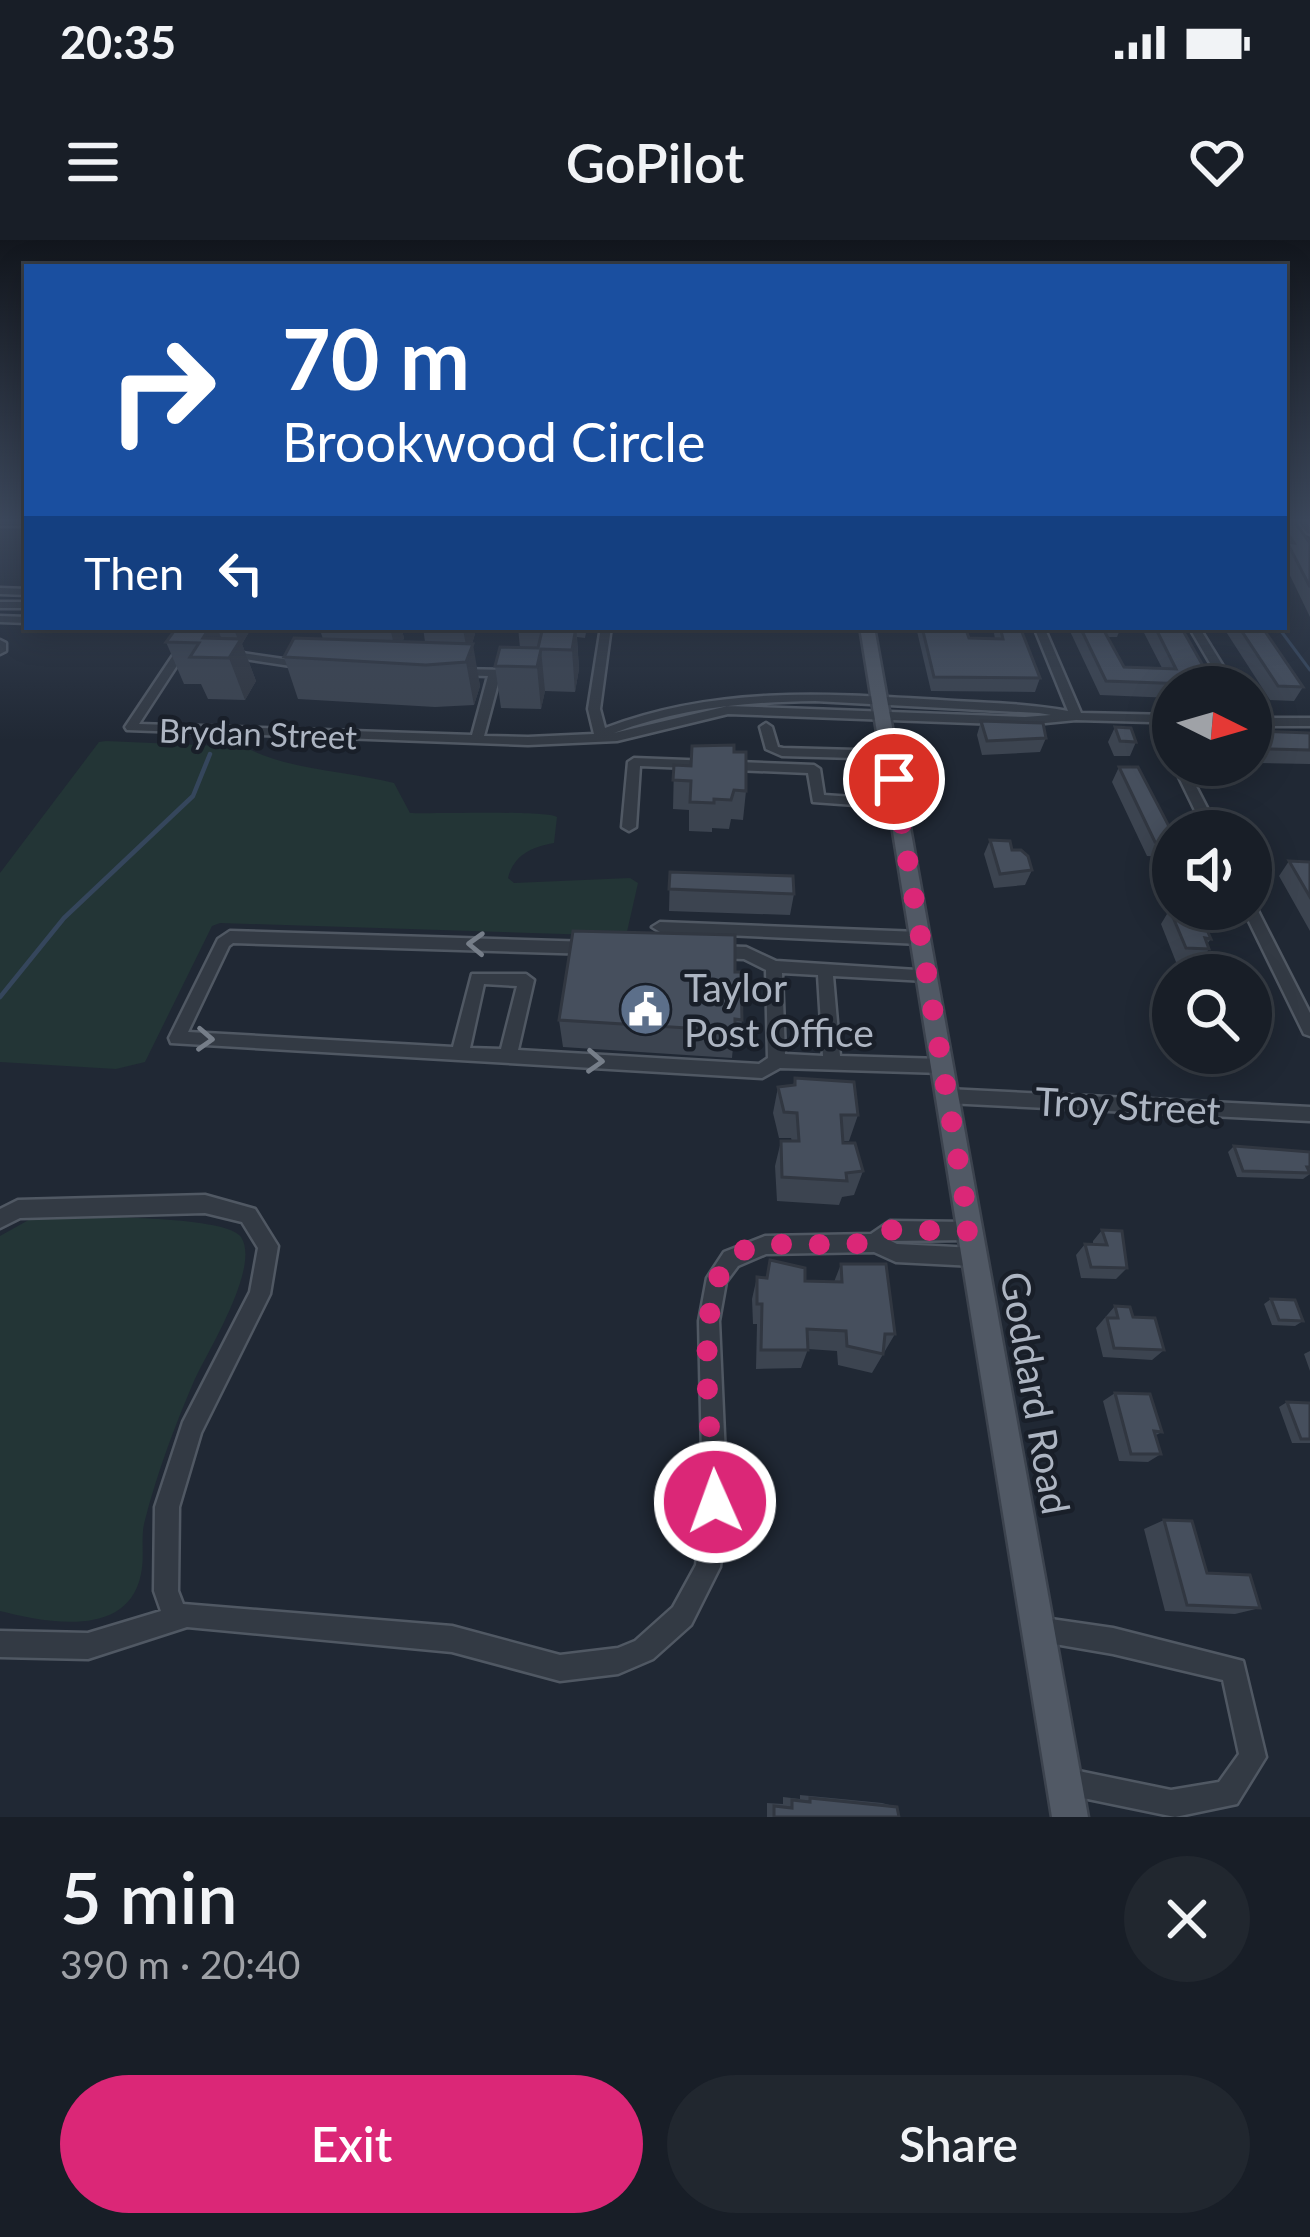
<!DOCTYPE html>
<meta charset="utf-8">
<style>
:root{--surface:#181e27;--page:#21272f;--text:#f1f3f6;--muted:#9fa2a7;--line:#363c44;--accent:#db2777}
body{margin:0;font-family:Lato,sans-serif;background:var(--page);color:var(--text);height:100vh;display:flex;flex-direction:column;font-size:45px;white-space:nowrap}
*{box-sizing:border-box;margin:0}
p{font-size:39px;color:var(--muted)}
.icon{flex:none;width:66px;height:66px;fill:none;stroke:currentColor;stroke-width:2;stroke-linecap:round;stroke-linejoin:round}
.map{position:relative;height:1577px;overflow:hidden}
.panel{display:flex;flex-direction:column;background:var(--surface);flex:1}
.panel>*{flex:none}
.banner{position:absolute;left:24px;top:24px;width:1263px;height:366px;border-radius:0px;box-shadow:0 6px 30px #0003,0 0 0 3px var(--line);background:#1a4fa0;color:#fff;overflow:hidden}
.needle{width:78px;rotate:95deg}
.controls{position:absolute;left:1152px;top:426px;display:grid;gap:24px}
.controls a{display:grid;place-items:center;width:120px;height:120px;border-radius:50%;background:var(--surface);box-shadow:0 6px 30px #0003,0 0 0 3px var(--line);font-size:60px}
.pin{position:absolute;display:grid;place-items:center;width:102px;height:102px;color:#fff;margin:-51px;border:6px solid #fff;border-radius:50%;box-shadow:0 3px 12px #0007}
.me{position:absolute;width:132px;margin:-66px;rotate:358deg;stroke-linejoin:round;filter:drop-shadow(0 0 9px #0008)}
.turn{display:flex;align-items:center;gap:42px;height:252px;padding:0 60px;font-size:54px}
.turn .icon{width:156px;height:156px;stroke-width:2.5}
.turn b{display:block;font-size:84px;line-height:102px}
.then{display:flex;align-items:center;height:114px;padding:0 60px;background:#0003;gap:24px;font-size:45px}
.round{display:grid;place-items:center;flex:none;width:126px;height:126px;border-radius:63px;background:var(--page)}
.overview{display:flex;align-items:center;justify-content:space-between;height:204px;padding:0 60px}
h1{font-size:72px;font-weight:600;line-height:90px}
.button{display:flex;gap:24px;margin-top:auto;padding:24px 60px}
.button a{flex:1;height:138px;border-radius:72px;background:var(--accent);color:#fff;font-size:48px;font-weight:600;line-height:138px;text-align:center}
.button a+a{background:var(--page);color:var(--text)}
.status{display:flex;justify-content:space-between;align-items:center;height:84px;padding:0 60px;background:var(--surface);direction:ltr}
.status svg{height:33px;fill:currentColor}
header{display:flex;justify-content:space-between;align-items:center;height:156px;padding:0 60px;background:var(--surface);font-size:54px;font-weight:600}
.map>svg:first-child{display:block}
.green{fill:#233536}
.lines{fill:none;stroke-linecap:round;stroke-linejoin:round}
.stream-far1{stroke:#35465c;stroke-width:3}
.stream{stroke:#35465c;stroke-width:4.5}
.minor-casing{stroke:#505863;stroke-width:5}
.major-casing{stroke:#3c434e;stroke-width:5}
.minor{fill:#333a44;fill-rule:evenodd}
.major{fill:#515965;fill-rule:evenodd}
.wall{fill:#3c4450}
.shaded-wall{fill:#313741}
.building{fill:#464f5d;stroke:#313741;stroke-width:3}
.oneway{stroke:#767e89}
.route{stroke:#db2777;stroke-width:21;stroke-dasharray:0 37.8}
.labels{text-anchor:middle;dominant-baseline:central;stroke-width:9;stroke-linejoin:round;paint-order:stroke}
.far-street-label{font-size:33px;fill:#adb5c2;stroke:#191f29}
.poi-label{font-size:39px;fill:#adb5c2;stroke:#191f29;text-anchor:start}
.street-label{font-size:39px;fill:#adb5c2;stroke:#191f29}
</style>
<div class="status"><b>20:35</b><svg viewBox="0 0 49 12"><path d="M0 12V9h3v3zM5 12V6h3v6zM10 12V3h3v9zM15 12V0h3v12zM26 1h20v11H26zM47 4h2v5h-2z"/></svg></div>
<header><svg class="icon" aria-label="menu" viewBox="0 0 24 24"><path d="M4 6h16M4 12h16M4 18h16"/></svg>GoPilot<svg class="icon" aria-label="heart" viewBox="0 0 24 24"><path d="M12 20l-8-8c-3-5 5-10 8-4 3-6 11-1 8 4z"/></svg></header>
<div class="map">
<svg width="1310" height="1577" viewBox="0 0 1310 1577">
<rect width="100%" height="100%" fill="#202834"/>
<path class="green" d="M106 501 245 507C287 530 347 531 394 543L410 573C435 574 544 570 557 577L554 603C531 607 514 615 508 638L514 643 630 638 638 643 626 696 220 683 212 686 145 822 116 829 0 822V633L99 502Z
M34 977C67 977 225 974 241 997 261 1027 207 1112 194 1141 175 1185 157 1233 145 1280 140 1297 145 1316 141 1334 128 1400 44 1382 0 1371V996Z"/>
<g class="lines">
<path class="stream-far1" d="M1278 387 1310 430"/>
<path class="stream" d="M0 757 64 678 193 556 210 514"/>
<defs>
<path id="minor" d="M0 281H27V286H0Z
M1298 281H1308L1310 294 1307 293Z
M0 348 27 349V355L0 354Z
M0 362H27V368H0Z
M0 376 27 377V383L0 382Z
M192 387H202L139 484 472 495 488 436 456 435 450 432 456 429 514 430 520 433 518 435 500 436 484 496 528 497 594 494 588 469 601 387H611L600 469 605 488C715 446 824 453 940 460 983 463 1026 463 1068 471L1034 387H1044L1081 473 1173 475V483L1164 482 1173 501V517L1167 513 1151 482 1076 480 1025 485 728 474 617 501 528 505 127 490 125 487ZM815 461 1039 473 1051 475 1025 477 728 466 614 493C680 468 745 462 815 461Z
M1189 387H1199L1236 447H1224Z
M0 400 6 403V411L0 414Z
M229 411 304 422 310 425 304 428 225 416V412Z
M1251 478H1310V486H1251Z
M766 483 772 487 778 507 783 508 891 511 897 515 891 519 782 516 766 509 760 487Z
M634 518 814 525 820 529 824 555 897 560 904 564 897 568 813 562 808 533 640 526 636 587 629 591 622 587 628 522Z
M1173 525H1185L1219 591H1205Z
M1251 664 1257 669 1310 773V796L1304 794 1243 669H1251Z
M660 682 920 692 928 698 920 704 660 692 652 687Z
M230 691 592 702 600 708 592 714 233 703 229 706 188 792 453 807 472 734H526L534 740 518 810 759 824 768 818 766 730 744 719 714 718 706 712 714 706 746 707 776 721 932 731 934 735 926 741 833 736 840 816 942 819 948 821 951 826 948 831 942 833 780 828 762 838 171 803 169 798 218 699ZM782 733 818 735 823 816 785 814ZM484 744 517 746 501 809 470 808Z
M947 849 1310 867V881L947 863 941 861 938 856 941 851Z
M205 955 255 969 278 1006 270 1054 201 1193 179 1267 178 1351 183 1364 452 1386 560 1415 618 1408 635 1401 673 1367 696 1325 703 1262 699 1081 707 1038 724 1012 765 996 871 994 890 981 969 982 976 985 979 991 976 997 969 1000 891 1001 897 1004 974 1008 981 1010 984 1017 981 1024 974 1026 896 1022 874 1012 766 1014 738 1026 726 1042 719 1081 727 1262 720 1327 691 1385 653 1419 618 1434 560 1441 452 1412 187 1387 88 1419 0 1417V1391L88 1393 161 1371 154 1351 155 1267 183 1182 250 1052 258 1008 242 982 205 973 20 978 0 988V969L18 960Z
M1037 1377 1113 1388 1243 1421 1266 1517 1237 1564 1175 1577 1054 1552 1050 1542 1054 1532 1064 1528 1171 1550 1219 1542 1239 1514 1223 1440 1113 1414 1037 1401 1028 1398 1025 1389 1028 1380Z"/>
<path id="major" d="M860 387H874L1088 1577H1052Z"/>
</defs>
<use href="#minor" class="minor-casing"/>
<use href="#major" class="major-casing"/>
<use href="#minor" class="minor"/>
<use href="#major" class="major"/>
</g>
<path class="wall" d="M1284 281 1310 303V377L1284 323Z
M177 387H252L242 404 256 441 245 460 208 459 201 444H184L166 402Z
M319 387H401L404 398 402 402H425L423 387H477L472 404 480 446 474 465 435 467 298 459 284 417 323 399Z
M518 387H587L585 398 577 397 579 429 575 452 545 451 541 469 501 468 495 426 520 408Z
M916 387H940V389L969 398 995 399 993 387H1020L1040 438 1035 452 931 451Z
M1068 387H1121L1117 397H1107L1124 427 1162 428 1141 387H1181L1214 445 1213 447H1173V458L1100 455Z
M1223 387H1262L1303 447 1294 461 1270 460Z
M981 481 1046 498 1040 512 982 515 977 495Z
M1115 487 1136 502 1130 516H1114L1108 502Z
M1257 491 1310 493V524L1259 523 1251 510V501Z
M734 512 746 551 743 580 731 579 729 589 712 588V592L689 591V570L673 569 674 525 691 526Z
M1119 527 1173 594V610L1169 617 1147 616 1112 542Z
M990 600 1012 610 1032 630 1025 645 994 648 984 614Z
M1289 621 1310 622V691L1279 636Z
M670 632 794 654 790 675 669 671Z
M1163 632H1173V669H1208L1215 681 1208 692 1211 699 1207 704 1209 709 1199 723 1176 722 1161 684 1167 674 1155 646Z
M735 732 742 780 738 807H733L732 818 563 807 559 780Z
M795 838 858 875 849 901H843L863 931 854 955 842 957 839 965 777 961 775 926 781 901H792L791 898H779L773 873 778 847 793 846Z
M1234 906 1310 912V934L1303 939 1237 937 1228 912Z
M1102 990 1127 1028 1116 1039 1081 1038 1076 1015 1085 1004H1093V1001Z
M770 1020 805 1041 834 1042 841 1024 895 1094 872 1133 838 1125 837 1111 808 1109 801 1128 756 1129 757 1084H753L752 1059 757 1037 766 1038Z
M1271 1059 1303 1081 1295 1086 1272 1085 1264 1064Z
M1115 1066 1133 1077 1164 1110 1152 1120 1103 1117 1096 1088Z
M1310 1111V1131L1304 1114Z
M1115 1153 1162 1192 1156 1195 1161 1214 1148 1222 1119 1221 1103 1161Z
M1287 1162 1310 1163V1203H1292L1279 1167Z
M1164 1280 1207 1333 1260 1368 1235 1374 1165 1371 1144 1289Z
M800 1555 882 1563 897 1567 899 1577H767V1563L783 1564V1557L800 1559Z"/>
<path class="shaded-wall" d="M210 387H217L229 418 239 402 233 387H252L242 404 256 441 245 460 229 418 203 398Z
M390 387H401L404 398 396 415Z
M464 387H477L468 417 463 389Z
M576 387 579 429 575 452 572 410Z
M473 404 480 446 474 465 466 422Z
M541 409 545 451 541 469 537 427Z"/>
<path class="building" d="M1284 281H1294L1310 303V347L1287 302 1294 303 1284 288Z
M177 387H210L203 398 241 399 229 418 190 417 199 403 166 402Z
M423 387H464L463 389Z
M543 387H576L572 410 541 409 537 427 495 426 500 407 538 408Z
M922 387 966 390 969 398 1003 399 1000 387H1020L1040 438 934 437Z
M1080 387H1102L1124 427 1176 429 1155 387H1181L1214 445 1106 441Z
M1239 387H1262L1303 447 1278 446Z
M294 398 473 404 466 422 426 425 284 417Z
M981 481 1043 483 1046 498 987 501Z
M1115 487 1131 488 1136 502 1120 501Z
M1257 491 1310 493V510L1268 509Z
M734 505V512H746V551L734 550 731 560 714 559V563L690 562 691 541 673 540 674 525 691 526 692 506Z
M1119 527H1138L1173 594V603L1155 602Z
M990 600 1010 601 1012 610H1021L1028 616 1032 630 1000 634Z
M1289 621 1310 622V657Z
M670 632 793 636 794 654 669 649Z
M1163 632H1173V654Z
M1179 669H1208L1215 681H1203L1211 699 1205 698 1209 709 1186 708 1170 670Z
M573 691 735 695V732H741L742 780 735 779V791L559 780Z
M1214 726H1233L1236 735H1218Z
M795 838 854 842 858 875H841L843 903H855L863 931 846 933 847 941 782 937 781 901H799L797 873 784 872 778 847 795 845Z
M1234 906 1310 912V927H1307L1310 933 1243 931Z
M1102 990 1122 991 1127 1028 1091 1027 1085 1004 1107 1005Z
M770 1020 805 1028V1041L842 1042 841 1024H886L895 1094H885L883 1114 847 1106 846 1091 807 1089 808 1110H761L762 1064H757V1037L767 1038Z
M1271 1059 1295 1060 1303 1081 1279 1080Z
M1115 1066 1130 1067 1133 1077 1155 1078 1164 1110 1114 1108 1107 1078H1118Z
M1115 1153 1150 1154 1162 1192 1154 1191 1161 1214H1131Z
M1287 1162 1310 1163V1199H1301Z
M1164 1280 1192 1281 1207 1333 1250 1335 1260 1368 1187 1365Z
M810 1558 897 1567 899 1577H774V1566L792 1568V1560L810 1562Z"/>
<defs><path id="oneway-chevron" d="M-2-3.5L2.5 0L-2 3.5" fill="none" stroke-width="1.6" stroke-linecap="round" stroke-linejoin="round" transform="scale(3)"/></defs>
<g class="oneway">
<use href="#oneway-chevron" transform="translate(476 704) rotate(-178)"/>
<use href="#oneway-chevron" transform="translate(205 799) rotate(3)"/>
<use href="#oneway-chevron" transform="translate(595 821) rotate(3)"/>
</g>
<linearGradient id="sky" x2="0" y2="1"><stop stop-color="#12161d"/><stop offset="0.56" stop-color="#3c485c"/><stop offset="1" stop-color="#3c485c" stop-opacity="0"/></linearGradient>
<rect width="1310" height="501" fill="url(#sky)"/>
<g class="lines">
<path class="route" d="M715 1262C713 1209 690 1053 732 1018 751 1001 779 1005 803 1004 833 1004 866 1010 890 990L970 991 894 539"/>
</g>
<defs>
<symbol id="civic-disc" viewBox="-11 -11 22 22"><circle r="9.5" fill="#5c6f8a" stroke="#191f29"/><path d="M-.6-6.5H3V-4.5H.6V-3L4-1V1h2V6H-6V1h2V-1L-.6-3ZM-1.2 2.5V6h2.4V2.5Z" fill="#fff"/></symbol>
</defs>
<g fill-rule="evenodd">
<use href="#civic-disc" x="616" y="740" width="59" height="59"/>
</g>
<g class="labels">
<g class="far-street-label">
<text transform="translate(258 493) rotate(2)">Brydan Street</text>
</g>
<g class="poi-label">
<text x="684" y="747">Taylor<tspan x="684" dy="45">Post Office</tspan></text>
</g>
<g class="street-label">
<text transform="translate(1128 865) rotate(3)">Troy Street</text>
<text transform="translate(1036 1153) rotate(80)">Goddard Road</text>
</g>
</g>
</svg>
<div class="controls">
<a><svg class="needle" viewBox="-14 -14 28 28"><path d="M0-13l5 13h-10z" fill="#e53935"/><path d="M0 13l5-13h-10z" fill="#9fa2a7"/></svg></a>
<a><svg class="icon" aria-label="sound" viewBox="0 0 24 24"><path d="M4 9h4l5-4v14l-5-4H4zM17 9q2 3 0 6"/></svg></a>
<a><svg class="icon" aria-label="search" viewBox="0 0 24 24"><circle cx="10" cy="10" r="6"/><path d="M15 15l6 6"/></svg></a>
</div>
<div class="pin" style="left:894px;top:539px;background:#d93025"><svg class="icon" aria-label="arrive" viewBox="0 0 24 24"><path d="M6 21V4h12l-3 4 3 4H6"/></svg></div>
<svg class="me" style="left:715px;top:1262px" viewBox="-20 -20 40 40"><circle r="17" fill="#db2777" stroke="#fff" stroke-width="3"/><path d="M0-11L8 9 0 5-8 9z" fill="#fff"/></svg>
<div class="banner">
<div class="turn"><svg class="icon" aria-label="right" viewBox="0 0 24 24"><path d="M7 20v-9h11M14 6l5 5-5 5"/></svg><div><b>70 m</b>Brookwood Circle</div></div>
<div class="then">Then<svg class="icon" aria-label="left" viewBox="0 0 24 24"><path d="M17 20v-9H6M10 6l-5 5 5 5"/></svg></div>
</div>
</div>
<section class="panel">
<div class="overview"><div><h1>5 min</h1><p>390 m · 20:40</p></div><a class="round"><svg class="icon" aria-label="close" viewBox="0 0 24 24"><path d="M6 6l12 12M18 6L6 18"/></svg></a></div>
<div class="button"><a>Exit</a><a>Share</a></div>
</section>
